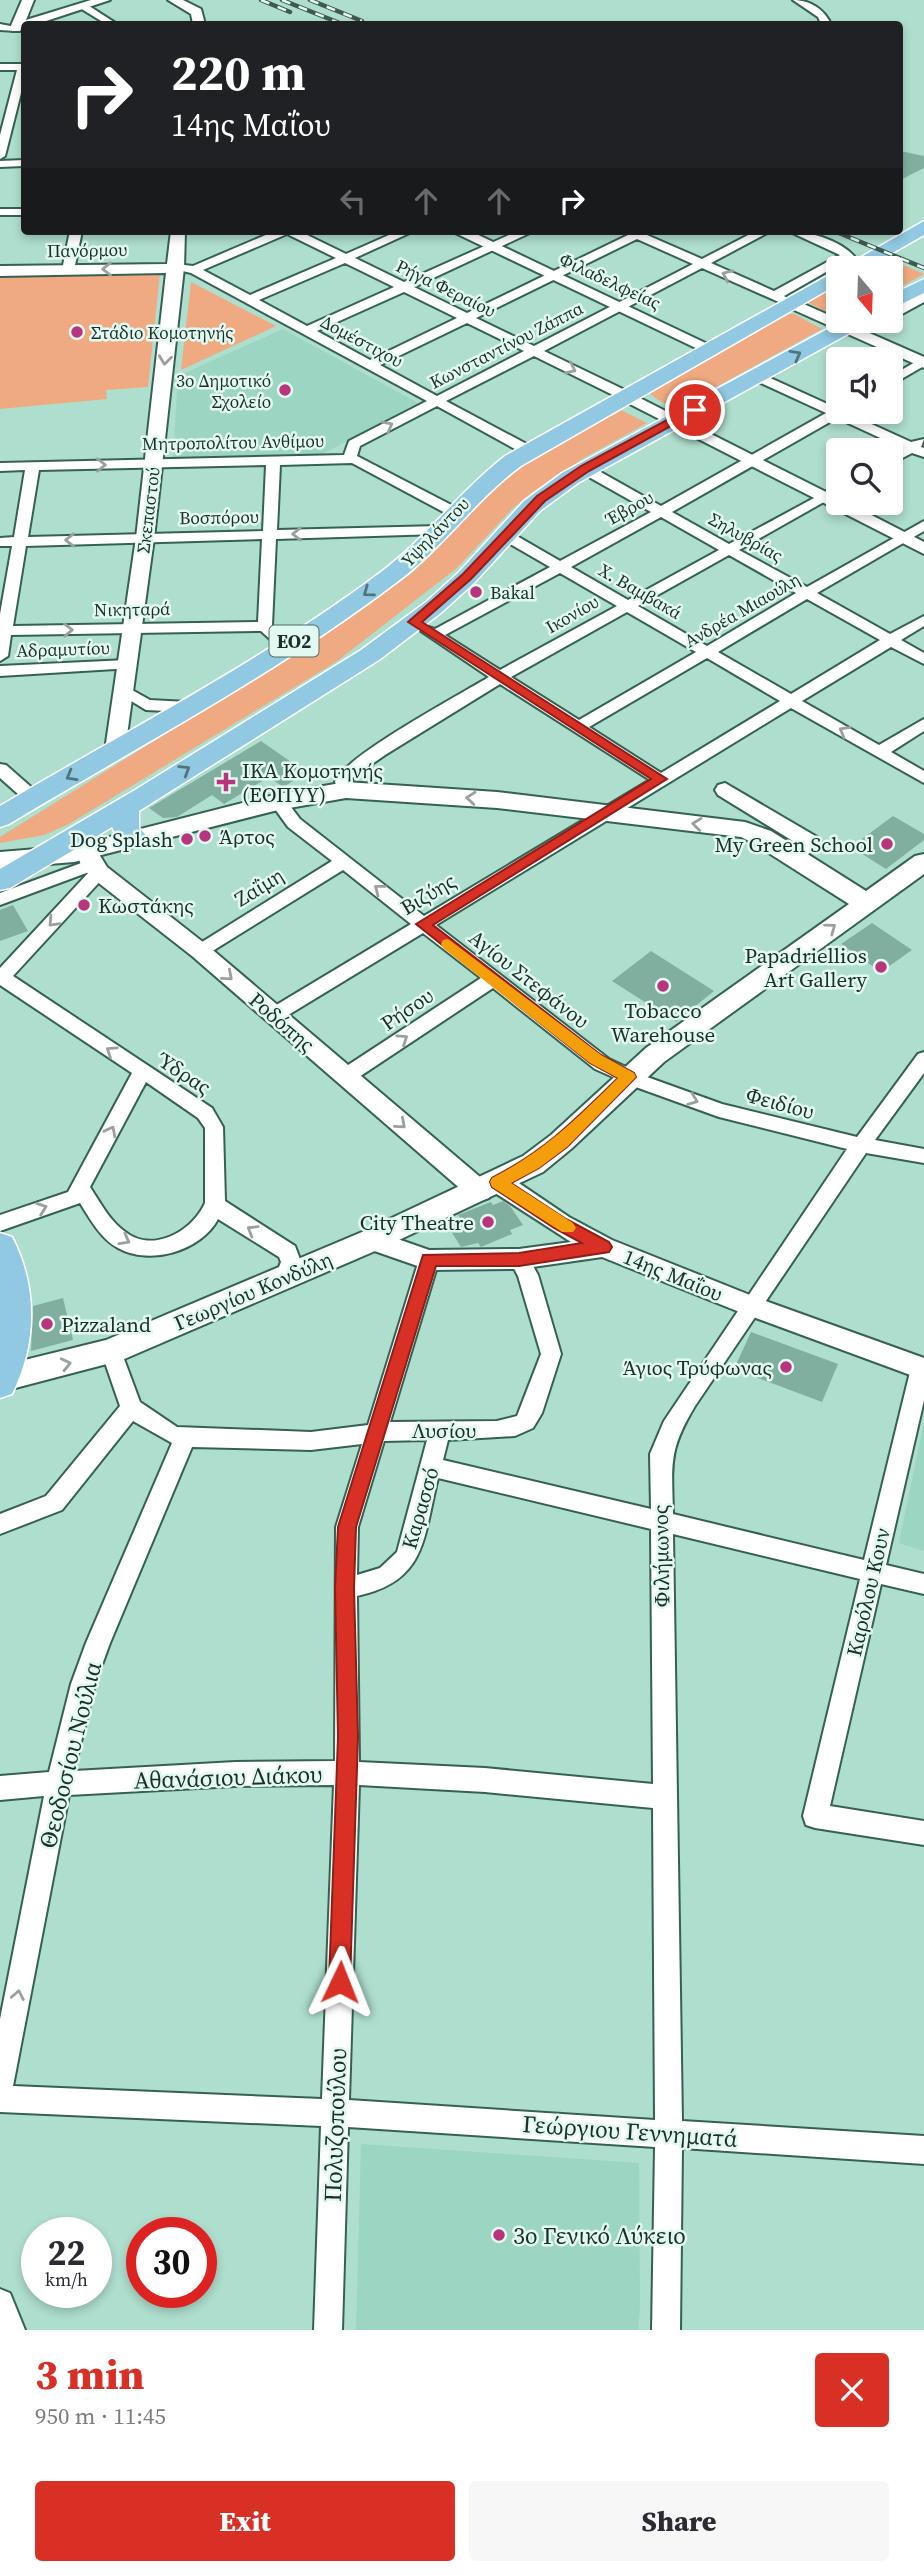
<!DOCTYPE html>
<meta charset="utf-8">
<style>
:root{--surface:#fff;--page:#f7f7f7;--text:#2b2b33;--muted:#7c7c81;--accent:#d93025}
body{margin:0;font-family:"Source Serif 4",serif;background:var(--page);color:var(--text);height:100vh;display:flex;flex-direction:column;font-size:26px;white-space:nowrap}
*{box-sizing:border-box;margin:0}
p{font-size:23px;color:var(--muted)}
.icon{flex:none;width:38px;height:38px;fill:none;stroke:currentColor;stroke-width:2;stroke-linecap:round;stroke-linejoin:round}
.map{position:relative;height:2330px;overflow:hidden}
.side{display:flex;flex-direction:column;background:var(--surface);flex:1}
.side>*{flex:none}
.banner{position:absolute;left:21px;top:21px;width:882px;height:214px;border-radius:7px;box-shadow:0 4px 10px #0003;background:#202124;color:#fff;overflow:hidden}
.needle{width:46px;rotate:161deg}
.controls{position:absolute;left:826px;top:256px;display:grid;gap:14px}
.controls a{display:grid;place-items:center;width:77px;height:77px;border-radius:7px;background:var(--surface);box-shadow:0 4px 10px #0003;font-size:35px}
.speed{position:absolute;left:21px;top:2217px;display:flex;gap:14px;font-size:35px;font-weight:700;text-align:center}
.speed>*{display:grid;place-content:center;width:91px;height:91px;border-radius:50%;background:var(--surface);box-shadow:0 4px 10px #0003;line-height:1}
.speed small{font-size:18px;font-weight:400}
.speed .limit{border:10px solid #d22;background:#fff;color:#111}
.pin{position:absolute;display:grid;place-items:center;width:60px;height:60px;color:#fff;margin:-30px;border:4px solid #fff;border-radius:50%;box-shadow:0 2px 7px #0007}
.me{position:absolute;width:77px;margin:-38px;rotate:2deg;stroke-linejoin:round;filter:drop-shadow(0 0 5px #0008)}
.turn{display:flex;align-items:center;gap:24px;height:147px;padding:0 35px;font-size:32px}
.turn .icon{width:91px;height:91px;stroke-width:2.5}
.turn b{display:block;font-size:49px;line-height:60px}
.lanes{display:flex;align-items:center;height:66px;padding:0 35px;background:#0003;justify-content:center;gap:35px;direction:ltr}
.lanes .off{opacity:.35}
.round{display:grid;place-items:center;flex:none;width:74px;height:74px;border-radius:7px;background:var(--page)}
.headline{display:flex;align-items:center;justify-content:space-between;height:119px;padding:0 35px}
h1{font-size:42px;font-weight:800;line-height:52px;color:var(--accent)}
.cta{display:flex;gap:14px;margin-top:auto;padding:14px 35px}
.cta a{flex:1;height:80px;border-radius:7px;background:var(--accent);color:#fff;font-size:28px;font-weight:800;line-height:80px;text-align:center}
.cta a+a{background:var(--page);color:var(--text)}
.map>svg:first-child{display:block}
.built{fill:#9cd5c1}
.green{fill:#f0aa81}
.building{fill:#81af9f}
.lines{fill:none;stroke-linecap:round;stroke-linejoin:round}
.minor-casing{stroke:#356153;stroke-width:4}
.tertiary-casing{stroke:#356153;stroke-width:4}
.secondary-casing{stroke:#356153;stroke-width:4}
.primary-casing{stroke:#fff;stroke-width:3}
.minor{fill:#fff;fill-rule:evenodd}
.tertiary{fill:#fff;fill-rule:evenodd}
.secondary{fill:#fff;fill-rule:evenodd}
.primary{fill:#91c9e2;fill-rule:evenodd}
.rail-casing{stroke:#3f594f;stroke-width:4.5}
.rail{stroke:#e1f9f0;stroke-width:2.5;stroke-dasharray:9;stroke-linecap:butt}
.oneway{stroke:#98a19e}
.oneway2{stroke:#50747b}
.route{fill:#d93025;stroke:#8d1f18;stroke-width:2}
.slow{fill:#f59e0b}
.poi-dot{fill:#b8357d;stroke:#e1f9f0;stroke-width:2.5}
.labels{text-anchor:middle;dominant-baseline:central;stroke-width:5;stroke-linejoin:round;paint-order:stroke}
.far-street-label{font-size:18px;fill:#1b2e27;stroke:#e1f9f0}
.far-poi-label{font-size:18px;fill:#1b2e27;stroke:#e1f9f0;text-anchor:start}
.shield{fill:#e1f9f0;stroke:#566b63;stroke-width:2}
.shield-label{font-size:19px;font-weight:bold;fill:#1b2e27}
.poi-label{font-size:21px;fill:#1b2e27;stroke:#e1f9f0;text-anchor:end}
.street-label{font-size:21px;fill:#1b2e27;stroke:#e1f9f0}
.near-street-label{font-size:24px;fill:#1b2e27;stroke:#e1f9f0}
.near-poi-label{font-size:24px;fill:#1b2e27;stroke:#e1f9f0;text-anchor:start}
</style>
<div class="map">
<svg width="924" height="2330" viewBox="0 0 924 2330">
<rect width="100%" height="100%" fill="#aedecd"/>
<path class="built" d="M283 329 418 403 315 458 173 460 178 376Z
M924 1422V1551L899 1543Z
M361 2144 639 2163 640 2306 638 2330H356Z"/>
<path class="green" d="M885 257 924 274 891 292V268H867Z
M160 273 148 387 106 390 107 399 0 409V277Z
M191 282 276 326 181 370Z
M838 284V318L807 302Z
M789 314H794L822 329 681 406C672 408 654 400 650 392Z
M621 410 647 423 584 458 534 491 513 508 457 568 336 662 69 824 44 835 0 843V837L340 625 412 573 500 482 533 459Z"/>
<path class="building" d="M900 151 924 156V168L900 180Z
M261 741 307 773 283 787 269 777 224 804 212 795 177 817 163 818 149 808Z
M893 816 924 834V840L886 869 851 847Z
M13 905 28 931 0 941V910Z
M872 923 912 950 881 972 841 944Z
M651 951 714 991 676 1022 612 981Z
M503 1201 510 1206 523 1225 510 1230 512 1234 481 1247 478 1243 461 1247 447 1225 461 1219 458 1215 491 1202 493 1205Z
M63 1298 73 1340 31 1351 33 1306Z
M751 1332 838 1364 822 1402 734 1369Z"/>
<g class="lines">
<defs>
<path id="minor" d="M793 0C810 0 824 9 831 24H821L818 17Z
M83 3 86 4 117 24H106L80 8 78 6Z
M0 24 21 28 16 31 0 30Z
M0 64H24V81L5 156 0 159V135L17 70H0Z
M24 160V166L0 167V161Z
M0 209H24V215H0Z
M70 231H82L74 270 68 274 62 270Z
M275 231H299L346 254 398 231H414L355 258 404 282 518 231H534L414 287 467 313 628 235 626 231H651L647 235 702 259 756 231H771L711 263 774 291 840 255 788 231C809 231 839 240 854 256L784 296 796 303 790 307 702 268 544 351 629 392V398H619L534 356 446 401 534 448V454H524L437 406 360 446 357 456 459 509V515H449L352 463 280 465 277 530 439 526 446 530 439 534 276 539 272 625 291 643 293 646 291 649H281L261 631 11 635 8 656 0 661V614L12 546H0V538L14 537 25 470 0 471V463L344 455 349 441 427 401 191 273 170 268 176 264 193 266ZM287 234 336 258 250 295 203 270ZM637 239 693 264 534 346 476 318ZM345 263 394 287 307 326 259 300ZM404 292 457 318 370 360 317 331ZM467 323 524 351 437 396 380 365ZM266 465 263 531 28 537 39 470ZM262 539 258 622 13 626 26 546Z
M924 293V302L891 320V311Z
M874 320H889L863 337H855V331Z
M924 357V366L891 385V376Z
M757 372 911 442 924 439 921 447 924 448V457L912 453 891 464V454L902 448 837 418 672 512 729 544 838 485V494L739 550 807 587 924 521V531L817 593 890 634 924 616V626L901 640 924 653V664L891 647 802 701 879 745 924 719V731L891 752 924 771V783L791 708 436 925 609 1059 647 1077 722 1104 857 1137 918 1054 924 1052V1073L875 1140 924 1149V1163L866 1153 695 1406C668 1451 672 1464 673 1514L864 1560 911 1368 914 1362 924 1360V1400L886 1565 924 1574V1594L881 1584 830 1806 924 1821V1845L815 1828 806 1825 803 1816 860 1579 673 1534 682 2121 924 2136V2164L682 2148 680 2330H652L655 2147 348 2127 342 2330H314L321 2126 0 2112V2019L44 1796 0 1800V1776L49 1772 71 1684 86 1643 172 1443 133 1421 62 1510 0 1534V1514L46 1496 120 1406 101 1351 104 1345 111 1342 118 1345 121 1351 140 1402 177 1427 311 1432 368 1425 419 1260 422 1254 429 1252 436 1254 439 1260 390 1422 497 1421 517 1416 541 1354 518 1276 509 1259 512 1253 519 1251 526 1253 538 1275 561 1354 542 1413 533 1428 515 1436 448 1440 443 1460 651 1509 650 1454 664 1421 847 1149 719 1117 633 1086 595 1069 493 988 353 1081H339L337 1076 339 1071 481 978 423 933 280 1020H268L265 1015 268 1010 411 924 343 870 206 955H194L191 951 194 947 332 861 288 827 270 802 272 798H284L300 819 424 916 650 780 500 684 385 755 352 778 354 790 352 794H340L335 782C343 757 461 694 489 677L421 631 428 627 435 629 550 567 500 538V532H510L560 561 651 512 580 472V466H590L661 506 826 413 752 379 751 376ZM661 517 719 550 628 600 571 567ZM729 555 796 593 707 646 638 606ZM560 573 617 606 500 670 445 635ZM807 599 880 640 791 694 718 652ZM627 612 696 652 579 720 511 677ZM707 658 780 701 661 773 589 727ZM427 1440 397 1552 380 1568 357 1575 358 1527 384 1441ZM362 1444 336 1527 335 1761 235 1762 74 1771 95 1684 110 1643 192 1447 311 1450ZM438 1478 651 1529 653 1784 485 1768 359 1762 357 1596C427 1581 423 1538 438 1478ZM334 1785 322 2099 13 2086 69 1795 235 1786ZM359 1785 485 1792 653 1808 655 2120 349 2100Z
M127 660 132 662 135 665 132 668 0 676V666Z
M123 685 150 700 187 702 195 707 187 712 146 710 118 693 115 690 118 687Z
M0 764 6 765 39 794 41 798 39 802H27L0 778Z
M92 859 98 861 99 866 107 872 105 876 13 976 212 1108 223 1127 225 1201 295 1246 301 1262 292 1283 285 1285 278 1283 275 1277 281 1262 279 1257 218 1219C201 1251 150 1266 118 1248 101 1239 90 1219 80 1203L0 1231V1215L68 1192 132 1073 0 985V968L89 872 0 905V893ZM146 1082 198 1118 205 1128V1203C192 1232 152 1254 124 1231 109 1220 100 1202 90 1187Z
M0 2289 10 2293 25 2330H0Z"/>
<path id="tertiary" d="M22 0H34L26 20 91 0H110L37 24H24L20 31H12L10 28Z
M168 0H183L201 9 205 24H193L191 14Z
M171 231H185L184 268 154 538 125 750 122 754H108L105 750 136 538 166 273 0 276V266L167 264Z
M451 231H470L716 348 708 353 702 351Z
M790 298 924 357V368L785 306 782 303Z
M624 390 838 498V502H846L924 542V554L618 398 616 395 618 392Z
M725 783 817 837 821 842 800 862H784L781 857 796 843 718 795 715 790 718 785Z
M87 844 94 846 107 867 208 946 486 1182 489 1175 498 1172 507 1175 569 1217 612 1240 760 1299 924 1358V1380L742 1313 602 1257 519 1269 429 1270 363 1247 359 1240 363 1233 372 1230 429 1250 519 1249 571 1242 492 1191 489 1198 480 1201 471 1198 192 956 91 877 81 865 76 851 80 846Z"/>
<path id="secondary" d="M346 782 497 792 745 822 771 831 866 891 915 856 924 854V874L664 1062 571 1149 543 1172 382 1248 122 1360 0 1392V1366L106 1340 362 1232 523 1156 551 1135 646 1048 849 904 753 843 741 837 497 808 346 798 278 810 74 862 0 868V852L74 846 278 794Z"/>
<path id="primary" d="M924 221V235L866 268H842Z
M838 270V284L521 466C475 500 443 548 397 582 276 674 139 746 9 824L0 827V806C128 730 262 661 381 572 426 538 460 491 505 456Z
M924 279V293L891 309V295Z
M844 320H869L866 324 578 483 540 511 475 582 442 612 379 660 139 811V828L150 839 146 845C128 850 119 842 112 827L10 888 0 890V869L135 790 361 650 426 602 459 572 524 501 562 473Z
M0 1233 12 1237C38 1287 37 1344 12 1394L0 1398Z"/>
</defs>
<use href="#minor" class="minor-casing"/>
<use href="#tertiary" class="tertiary-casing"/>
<use href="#secondary" class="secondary-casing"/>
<use href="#primary" class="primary-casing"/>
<use href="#minor" class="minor"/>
<use href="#tertiary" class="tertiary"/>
<use href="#secondary" class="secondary"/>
<use href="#primary" class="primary"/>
<defs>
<path id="rail" d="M261 0 290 12
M282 0 342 24
M310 0 362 21
M834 231 924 268"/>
</defs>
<use href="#rail" class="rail-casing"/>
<use href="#rail" class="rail"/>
</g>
<defs><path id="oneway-chevron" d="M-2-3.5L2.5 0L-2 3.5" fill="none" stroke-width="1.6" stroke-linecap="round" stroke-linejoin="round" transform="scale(1.75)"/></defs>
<g class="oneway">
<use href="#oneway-chevron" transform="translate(107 269) rotate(179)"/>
<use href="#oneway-chevron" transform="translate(727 275) rotate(-156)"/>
<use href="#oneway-chevron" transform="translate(165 360) rotate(97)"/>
<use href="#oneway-chevron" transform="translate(571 369) rotate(26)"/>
<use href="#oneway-chevron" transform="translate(388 426) rotate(-28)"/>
<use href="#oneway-chevron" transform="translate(101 465) rotate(-1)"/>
<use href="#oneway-chevron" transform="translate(297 534) rotate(179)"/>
<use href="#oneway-chevron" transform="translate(70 540) rotate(179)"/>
<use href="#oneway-chevron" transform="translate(68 630) rotate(-1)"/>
<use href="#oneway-chevron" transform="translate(844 731) rotate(-150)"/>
<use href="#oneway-chevron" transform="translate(471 798) rotate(-175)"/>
<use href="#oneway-chevron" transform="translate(697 824) rotate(-173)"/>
<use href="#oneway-chevron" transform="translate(379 889) rotate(-142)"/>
<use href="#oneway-chevron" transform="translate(53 922) rotate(133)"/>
<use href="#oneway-chevron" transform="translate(831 928) rotate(-36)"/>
<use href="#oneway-chevron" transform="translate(228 976) rotate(41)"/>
<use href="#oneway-chevron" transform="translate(403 1039) rotate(-34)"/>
<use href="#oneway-chevron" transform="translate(111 1051) rotate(-146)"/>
<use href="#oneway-chevron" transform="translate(693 1100) rotate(21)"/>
<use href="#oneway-chevron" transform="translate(401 1124) rotate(41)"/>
<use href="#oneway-chevron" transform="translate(111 1131) rotate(-63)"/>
<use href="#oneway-chevron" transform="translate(42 1208) rotate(-19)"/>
<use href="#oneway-chevron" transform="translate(252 1230) rotate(-149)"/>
<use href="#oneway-chevron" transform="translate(125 1240) rotate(29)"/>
<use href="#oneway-chevron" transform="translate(66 1364) rotate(-13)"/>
<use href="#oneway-chevron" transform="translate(18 1995) rotate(-79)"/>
</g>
<g class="oneway2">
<use href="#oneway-chevron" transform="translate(796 355) rotate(-29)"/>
<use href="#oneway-chevron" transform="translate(368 592) rotate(144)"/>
<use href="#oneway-chevron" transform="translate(185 770) rotate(-32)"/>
<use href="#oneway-chevron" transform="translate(71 776) rotate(150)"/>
</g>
<path class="route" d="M691 407 700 410 589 471 545 501 471 579 422 622 667 779 433 925 601 1055 634 1073 636 1077 567 1147 539 1168 511 1183 566 1219 609 1242 612 1247 609 1252 519 1266H436L356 1527 354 1588 358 1737 350 1982 347 1990 340 1993 332 1990 329 1982 338 1737 335 1588 338 1527 423 1255 519 1253 582 1243 554 1228 492 1187 490 1182 492 1178C546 1150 575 1120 618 1078L590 1063 416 924 651 779 408 622 463 574 537 496 581 466Z"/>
<path class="slow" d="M448 939 601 1055 634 1073 636 1077 567 1147 539 1168 511 1183 573 1223 576 1228 573 1232H562L492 1187 490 1182 492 1178C546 1150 575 1120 618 1078L590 1063 443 948 441 944 443 940Z"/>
<g class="poi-dot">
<circle cx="77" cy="332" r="7"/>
<circle cx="285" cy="390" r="7"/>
<circle cx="476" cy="592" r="7"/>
<path d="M222.5 771.5h7v7h7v7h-7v7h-7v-7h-7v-7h7z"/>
<circle cx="205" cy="836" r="7"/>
<circle cx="187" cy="839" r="7"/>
<circle cx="887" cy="844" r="7"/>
<circle cx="84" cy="905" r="7"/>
<circle cx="881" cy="967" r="7"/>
<circle cx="663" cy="986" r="7"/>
<circle cx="488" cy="1222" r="7"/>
<circle cx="47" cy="1324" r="7"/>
<circle cx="786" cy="1367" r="7"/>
<circle cx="499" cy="2235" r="7"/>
</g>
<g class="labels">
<g class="far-street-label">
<text transform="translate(87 250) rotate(-1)">Πανόρμου</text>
<text transform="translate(610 281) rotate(25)">Φιλαδελφείας</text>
<text transform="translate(446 288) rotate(26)">Ρήγα Φεραίου</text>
<text transform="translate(362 341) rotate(28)">Δομέστιχου</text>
<text transform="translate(506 345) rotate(-27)">Κωνσταντίνου Ζάππα</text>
<text transform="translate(233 442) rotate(-1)">Μητροπολίτου Ανθίμου</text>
<text transform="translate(629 508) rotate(-29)">Έβρου</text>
<text transform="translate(148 510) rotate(-83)">Σκεπαστού</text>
<text transform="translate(219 517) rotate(-1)">Βοσπόρου</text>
<text transform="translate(435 532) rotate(-46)">Υψηλάντου</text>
<text transform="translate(746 537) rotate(29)">Σηλυβρίας</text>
<text transform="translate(640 591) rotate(30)">Χ. Βαμβακά</text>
<text transform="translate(132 609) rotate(-1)">Νικηταρά</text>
<text transform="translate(742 610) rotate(-30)">Ανδρέα Μιαούλη</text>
<text transform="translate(572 614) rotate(-30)">Ικονίου</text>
<text transform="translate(63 649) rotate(-2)">Αδραμυτίου</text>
</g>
<g class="far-poi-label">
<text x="91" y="332">Στάδιο Κομοτηνής</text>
<text x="271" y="380" text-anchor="end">3ο Δημοτικό<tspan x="271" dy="21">Σχολείο</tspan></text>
<text x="490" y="592">Bakal</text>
</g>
<rect class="shield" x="269.5" y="625.5" width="49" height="31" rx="5"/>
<g class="shield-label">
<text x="294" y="641">ΕΟ2</text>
</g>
<g class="poi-label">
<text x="242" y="770" text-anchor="start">ΙΚΑ Κομοτηνής<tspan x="242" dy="24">(ΕΟΠΥΥ)</tspan></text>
<text x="219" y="836" text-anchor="start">Άρτος</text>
<text x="173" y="839">Dog Splash</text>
<text x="873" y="844">My Green School</text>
<text x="98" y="905" text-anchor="start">Κωστάκης</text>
<text x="867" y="955">Papadriellios<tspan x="867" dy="24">Art Gallery</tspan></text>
<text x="663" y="1010" text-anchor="middle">Tobacco<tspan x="663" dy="24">Warehouse</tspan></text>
<text x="474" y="1222">City Theatre</text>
<text x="61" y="1324" text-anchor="start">Pizzaland</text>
<text x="772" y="1367">Άγιος Τρύφωνας</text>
</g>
<g class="street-label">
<text transform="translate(259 887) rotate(-32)">Ζαΐμη</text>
<text transform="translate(428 894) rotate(-31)">Βιζύης</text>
<text transform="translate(529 979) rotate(38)">Αγίου Στεφάνου</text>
<text transform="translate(407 1009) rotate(-34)">Ρήσου</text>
<text transform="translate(282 1022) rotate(41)">Ροδόπης</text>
<text transform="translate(184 1073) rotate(33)">Ύδρας</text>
<text transform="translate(780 1103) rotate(15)">Φειδίου</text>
<text transform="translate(673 1275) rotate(22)">14ης Μαΐου</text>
<text transform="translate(253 1291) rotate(-23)">Γεωργίου Κονδύλη</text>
<text x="444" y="1430">Λυσίου</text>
<text transform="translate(420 1508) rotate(-74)">Καρασσό</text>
<text transform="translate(661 1556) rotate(-91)">Φιλήμωνος</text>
<text transform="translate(868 1592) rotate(-77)">Καρόλου Κουν</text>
</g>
<g class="near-street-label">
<text transform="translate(70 1755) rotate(-76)">Θεοδοσίου Νούλια</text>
<text transform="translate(228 1777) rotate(-2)">Αθανάσιου Διάκου</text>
<text transform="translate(335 2125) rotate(-88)">Πολυζοπούλου</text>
<text transform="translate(630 2131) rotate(4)">Γεώργιου Γεννηματά</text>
</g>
<g class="near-poi-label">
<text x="513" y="2235">3ο Γενικό Λύκειο</text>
</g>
</g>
</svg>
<div class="controls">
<a><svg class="needle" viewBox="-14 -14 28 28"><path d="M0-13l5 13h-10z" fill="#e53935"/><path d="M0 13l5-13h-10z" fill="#7c7c81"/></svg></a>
<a><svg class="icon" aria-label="sound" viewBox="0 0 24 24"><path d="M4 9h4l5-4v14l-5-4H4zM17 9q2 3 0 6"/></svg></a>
<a><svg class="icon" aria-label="search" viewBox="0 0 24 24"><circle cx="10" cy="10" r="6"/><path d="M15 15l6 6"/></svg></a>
</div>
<div class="speed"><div>22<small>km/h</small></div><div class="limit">30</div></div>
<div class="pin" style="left:695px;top:410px;background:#d93025"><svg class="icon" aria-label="arrive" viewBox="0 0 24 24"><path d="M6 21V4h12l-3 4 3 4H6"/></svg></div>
<svg class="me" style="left:340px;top:1982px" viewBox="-20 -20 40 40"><path d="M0-17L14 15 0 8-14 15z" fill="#d93025" stroke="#fff" stroke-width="4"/></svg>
<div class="banner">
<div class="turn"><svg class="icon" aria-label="right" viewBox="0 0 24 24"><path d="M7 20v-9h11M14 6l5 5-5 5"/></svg><div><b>220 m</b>14ης Μαΐου</div></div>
<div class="lanes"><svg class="icon off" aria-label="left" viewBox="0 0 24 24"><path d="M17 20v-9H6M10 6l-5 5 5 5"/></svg><svg class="icon off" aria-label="ahead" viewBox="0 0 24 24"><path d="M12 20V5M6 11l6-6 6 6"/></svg><svg class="icon off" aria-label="ahead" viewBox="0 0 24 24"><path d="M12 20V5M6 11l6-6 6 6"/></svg><svg class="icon" aria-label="right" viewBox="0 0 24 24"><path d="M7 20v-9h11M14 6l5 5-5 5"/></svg></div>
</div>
</div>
<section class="side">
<div class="headline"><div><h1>3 min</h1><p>950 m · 11:45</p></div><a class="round" style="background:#d93025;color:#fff"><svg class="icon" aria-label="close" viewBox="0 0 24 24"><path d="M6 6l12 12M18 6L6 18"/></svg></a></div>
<div class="cta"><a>Exit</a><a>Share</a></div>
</section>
